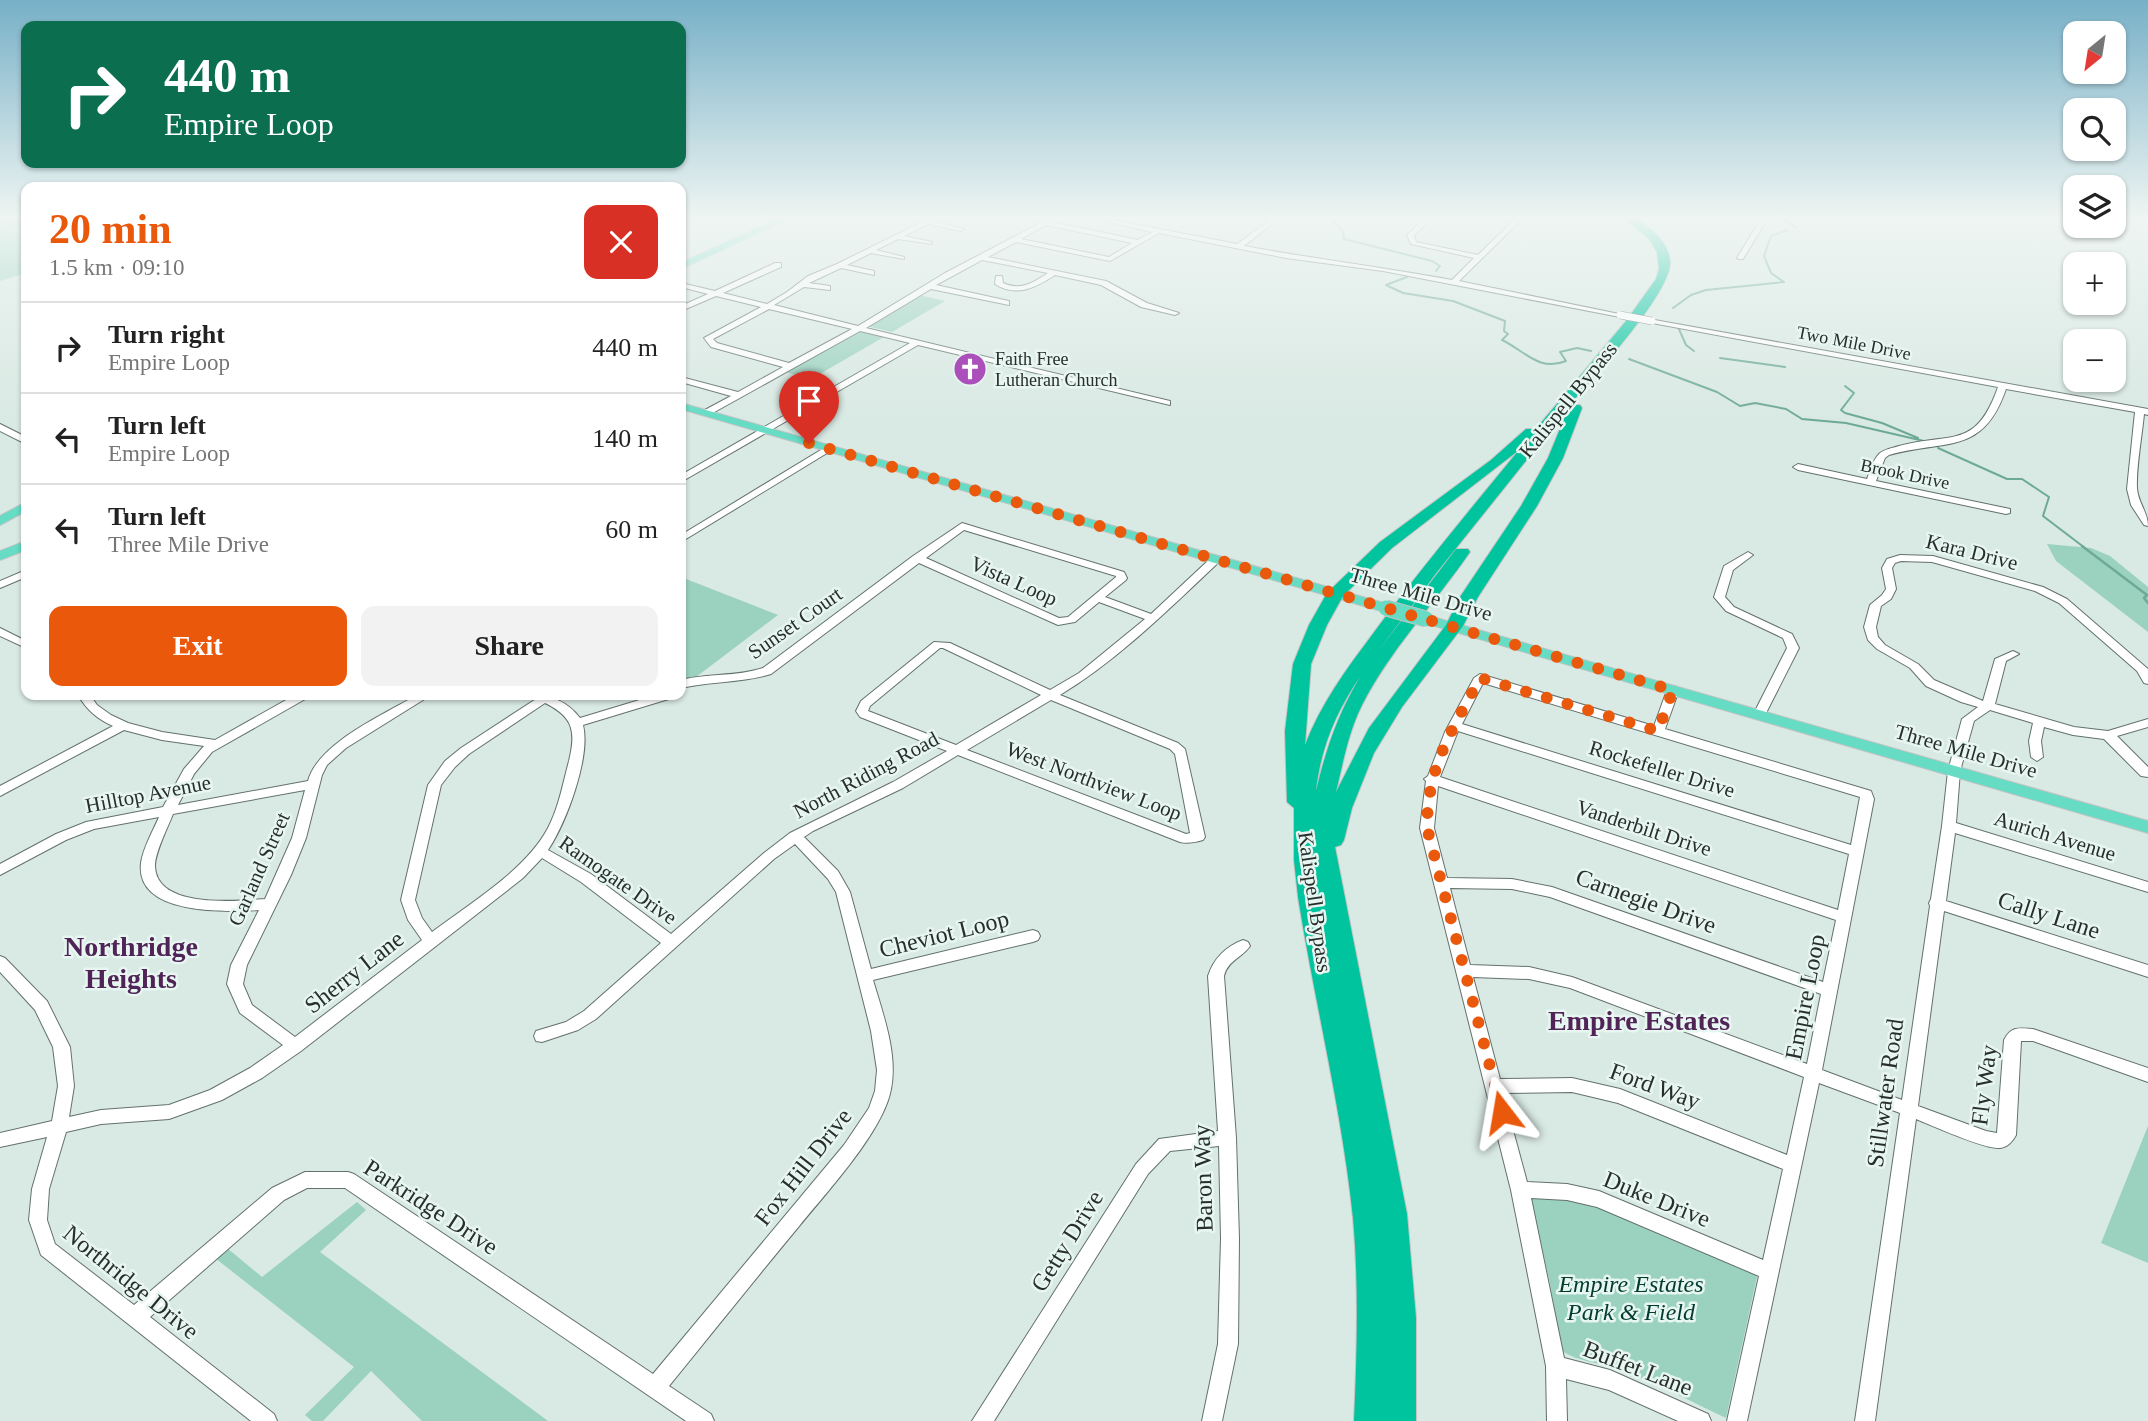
<!DOCTYPE html>
<meta charset="utf-8">
<style>
:root{--surface:#fff;--page:#f2f2f2;--text:#222;--muted:#767676;--line:#e0e0e0;--accent:#ea580c}
body{margin:0;font-family:Georgia,serif;background:var(--page);color:var(--text);height:100vh;display:flex;flex-direction:column;font-size:26px;white-space:nowrap}
*{box-sizing:border-box;margin:0}
p{font-size:23px;color:var(--muted)}
.icon{flex:none;width:38px;height:38px;fill:none;stroke:currentColor;stroke-width:2;stroke-linecap:round;stroke-linejoin:round}
.map{position:relative;flex:1;overflow:hidden}
.side{position:absolute;left:21px;top:182px;width:665px;height:518px;display:flex;flex-direction:column;background:var(--surface);border-radius:14px;box-shadow:0 2px 5px #0004}
.side>*{flex:none}
.hud{position:absolute;left:21px;top:21px;width:665px;height:147px;border-radius:14px;box-shadow:0 2px 5px #0004;background:#0b6e4f;color:#fff;overflow:hidden}
.needle{width:46px;rotate:210deg}
.buttons{position:absolute;left:2063px;top:21px;display:grid;gap:14px}
.buttons a{display:grid;place-items:center;width:63px;height:63px;border-radius:14px;background:var(--surface);box-shadow:0 2px 5px #0004;font-size:35px}
.pin{position:absolute;display:grid;place-items:center;width:60px;height:60px;color:#fff;margin:-72px -30px;border-radius:50% 50% 50% 0;rotate:-45deg;box-shadow:0 0 7px #0007}
.pin .icon{rotate:45deg}
.me{position:absolute;width:77px;margin:-38px;rotate:346deg;stroke-linejoin:round;filter:drop-shadow(0 0 5px #0008)}
.turn{display:flex;align-items:center;gap:24px;height:147px;padding:0 28px;font-size:32px}
.turn .icon{width:91px;height:91px;stroke-width:2.5}
.turn b{display:block;font-size:49px;line-height:60px}
.round{display:grid;place-items:center;flex:none;width:74px;height:74px;border-radius:14px;background:var(--page)}
.head{display:flex;align-items:center;justify-content:space-between;height:119px;padding:0 28px}
h1{font-size:42px;font-weight:700;line-height:52px;color:var(--accent)}
.primary-button{display:flex;gap:14px;margin-top:auto;padding:14px 28px}
.primary-button a{flex:1;height:80px;border-radius:14px;background:var(--accent);color:#fff;font-size:28px;font-weight:700;line-height:80px;text-align:center}
.primary-button a+a{background:var(--page);color:var(--text)}
ul{padding:0;list-style:none}
li{display:flex;align-items:center;gap:21px;height:91px;padding:0 28px;border-top:2px solid var(--line)}
li div{flex:1}
li b{display:block;font-size:26px}
li em{font-style:normal}
.map>svg:first-child{display:block}
.green{fill:#9bd2bf}
.lines{fill:none;stroke-linecap:round;stroke-linejoin:round}
.stream-far1{stroke:#6daa96;stroke-width:2}
.stream{stroke:#6daa96;stroke-width:2.5}
.minor-casing{stroke:#63716c;stroke-width:2}
.major-casing{stroke:#c3c4c4;stroke-width:2}
.highway-casing{stroke:#c3c4c4;stroke-width:2}
.minor{fill:#fff;fill-rule:evenodd}
.major{fill:#66dcc5;fill-rule:evenodd}
.highway{fill:#00c49e;fill-rule:evenodd}
.minor-bridge-casing{stroke:#63716c;stroke-width:8;stroke-linecap:butt}
.major-bridge-casing{stroke:#c3c4c4;stroke-width:17;stroke-linecap:butt}
.minor-bridge{stroke:#fff;stroke-width:7}
.major-bridge{stroke:#66dcc5;stroke-width:15}
.route{stroke:#ea580c;stroke-width:12;stroke-dasharray:0 21.6}
.labels{text-anchor:middle;dominant-baseline:central;stroke-width:5;stroke-linejoin:round;paint-order:stroke}
.far-street-label{font-size:18px;fill:#282e2c;stroke:#e7f6f1}
.far-poi-label{font-size:18px;fill:#282e2c;stroke:#e7f6f1;text-anchor:start}
.street-label{font-size:21px;fill:#282e2c;stroke:#e7f6f1}
.near-street-label{font-size:24px;fill:#282e2c;stroke:#e7f6f1}
.near-park-label{font-size:24px;font-style:italic;fill:#023c2f;stroke:#e7f6f1}
.near-neighbourhood-label{font-size:28px;font-weight:bold;fill:#502457;stroke:#e7f6f1}
</style>
<div class="map">
<svg width="2148" height="1421" viewBox="0 0 2148 1421">
<rect width="100%" height="100%" fill="#d9e9e3"/>
<path class="green" d="M0 219H26V228L3 231H26V273L0 281Z
M919 295 945 301 892 332 866 326Z
M860 330 884 337 811 379 785 372Z
M2047 544 2091 548 2110 556 2148 587V632L2056 561Z
M681 577 778 615 696 677 681 681Z
M2148 1126V1263L2101 1243Z
M1532 1195 1581 1199 1753 1271 1757 1277 1726 1418C1691 1402 1657 1382 1620 1370 1601 1363 1579 1362 1562 1351L1549 1279 1530 1199Z
M357 1202 366 1210 320 1252 548 1421H422L371 1371 323 1421H312L305 1415 354 1367 215 1258 227 1248 262 1277Z"/>
<g class="lines">
<path class="stream-far1" d="M1332 219 1343 232 1344 239 1432 261 1440 266 1436 271
M1785 219 1796 228
M1407 277 1386 285 1403 293 1453 301 1505 321 1504 331 1508 334 1502 340C1525 351 1539 372 1566 361L1560 352 1577 348 1591 351
M1673 308 1691 295 1706 290 1784 282 1771 273 1764 256 1771 236 1788 230
M1678 327 1686 345 1694 351
M1720 358 1785 367
M1629 359 1717 392 1740 406 1755 403 1786 409 1802 419 1846 423 1924 441
M1845 386 1854 393 1841 410 1845 413 1882 423 1918 438
M1938 448 2007 479H2022L2049 497 2043 516 2085 548"/>
<path class="stream" d="M2082 546 2147 595 2144 598 2148 603"/>
<defs>
<path id="minor" d="M928 219H936L933 221 964 229 961 231 928 224 904 236 932 242V244L898 239 876 250 904 257V259L871 253 847 265 874 271V275L841 268 809 283 830 286V290L804 287 774 305 858 326 945 273 1048 219H1056L1052 222 1138 240 1152 232 1096 219H1108L1237 244 1266 223 1268 219H1274L1271 225 1244 246C1313 259 1383 267 1452 280L1474 258 1411 244 1407 235 1424 219H1431L1414 235 1416 242 1478 255 1515 219H1522L1459 281 1624 315 1620 317 1383 271 1286 258 1159 233 1110 261 1016 242 988 257 1106 281 1147 303 1179 313 1175 315 1141 307 1101 285 1055 275C1037 287 1016 298 995 284L996 276H1002L1003 283C1020 291 1033 283 1048 273L982 260 936 285 1009 301V305L931 289 866 328 1170 401V405L918 345 681 482V475L910 343 860 331 709 415H703V411L731 396 681 382V377L738 392 783 367 711 347 704 338 761 307 716 296 681 311V306L708 294 681 287V283L715 291 775 263H781V267L723 293 767 304 787 292 808 276 837 264ZM1046 225 1132 243 1109 257 1021 239ZM769 309 852 329 789 363 717 343 713 339Z
M1761 219H1767L1743 259H1739L1737 258Z
M1649 319 2148 409V415L2144 414C2142 436 2136 467 2137 488 2138 503 2148 512 2148 526L2144 525 2131 505 2127 489 2135 412 2006 389C1983 456 1946 439 1889 455L1885 458 1876 481 2010 509V513L2006 514 1798 470 1793 467 1798 464 1867 479C1870 471 1873 460 1879 454 1884 449 1893 448 1899 446 1952 432 1976 450 1998 387L1652 323 1648 321Z
M0 424 26 437V444L0 431Z
M829 445 832 446V450L681 542V535Z
M962 523 1124 572 1127 578 1126 580 1105 597 1151 614 1212 557H1220L1221 559 1220 561C1169 609 1119 659 1060 695L1178 743 1185 749 1205 837 1203 840C1196 842 1188 844 1180 842L958 755 903 788 813 831 804 837 838 871 850 892 871 969 1033 930 1038 932 1040 936 1038 940 1033 942 873 980C883 1014 898 1054 891 1089 884 1130 827 1192 800 1225 756 1278 713 1332 669 1386L711 1414 714 1421H686L345 1188H307L284 1200 150 1317 274 1414 277 1421H251L41 1255 29 1220 32 1189 47 1137 0 1147V1133L52 1121 58 1086 53 1047 35 1010 0 972V956L5 958 47 1001 70 1047 74 1086 69 1117 101 1110 169 1105 210 1090 250 1068 283 1045 240 1013 227 984 231 965 259 910C227 912 135 916 141 863 143 848 153 831 159 817L94 829 66 840 0 875V864L56 834 86 822 163 807 184 769 204 746 162 740 124 730 0 796V786L113 726C97 719 87 710 78 695H90L97 705 111 715 128 723 162 732 215 740 295 695H309L307 698 212 752 194 774 178 805 308 781C318 743 385 714 417 695H431L346 748 327 765 322 775 306 838 291 875 247 965 243 984 252 1005 295 1037 422 940 408 920 401 900 428 785 445 761 461 748 536 699 531 695C551 695 567 701 580 718L656 695H674L672 698 583 725C591 757 566 823 548 850L591 874 671 934 764 853 790 833 893 782 947 751 860 717 856 711 861 701 934 642 950 643 1050 690 1079 673 1145 619 1099 602 1075 622 1058 625 919 563 771 674C742 683 711 681 681 688V680C708 673 736 677 763 668L913 556ZM964 530 1116 576V577L1068 617 1059 618 926 558ZM940 648H943L1041 695 956 745 868 711 870 706ZM1051 700 1170 749 1175 754 1190 833 1186 834 967 750ZM545 703C574 717 576 732 569 761 563 783 559 807 548 828 526 870 469 904 432 932L422 918 415 900 441 785 455 767 469 754ZM305 790 292 838 265 899C236 901 156 909 155 866 155 852 168 827 173 814ZM795 844 828 879 836 892 871 1031 877 1070 875 1091 869 1108 844 1145 653 1374 354 1174 348 1172H305L272 1188 134 1305 55 1244 47 1220 49 1189 66 1132 101 1124 169 1119 222 1100 262 1078 301 1051 436 946 523 878 542 858 581 882 661 943 584 1011 566 1022 536 1031 534 1036 536 1041 542 1042 578 1030 596 1019 774 859Z
M1748 552 1753 555 1733 570 1725 597 1734 607 1792 634 1799 648 1765 715 1759 719 1753 715 1787 648 1783 638 1726 611 1714 597 1724 566Z
M1900 555 1933 556 2043 587 2067 599 2148 669V684L2144 683 2137 671 2059 603 2035 591 1932 562 1901 561 1895 563 1892 568 1896 589 1891 599 1881 606 1876 627 1878 637 1885 645 1918 664 1934 680 1983 701 1995 659 2013 651 2019 654 2006 661 1995 704 2074 727 2108 731 2148 719V727L2117 736 2148 767V777L2141 776 2104 739 2073 735 2044 727 2041 741 2043 757 2037 761 2031 757 2029 741 2033 723 1990 710 1974 721 1960 771 1956 823 2148 882V892L1955 833 1946 901 2148 965V977L1944 911 1918 1106 1986 1131 1997 1133 2004 1040C2011 1026 2019 1028 2033 1029L2148 1068V1082L2033 1041H2021L2016 1135C2013 1141 2007 1148 1999 1148 1984 1149 1933 1126 1916 1119L1875 1421H1855L1900 1113 1819 1083 1747 1421H1727L1759 1276 1597 1207 1567 1200 1531 1198 1564 1358 1610 1370 1708 1414 1711 1421H1678L1609 1390 1566 1379 1567 1421H1547L1546 1366 1511 1190 1420 828 1426 781 1424 779 1428 776 1445 732 1474 678 1480 674 1654 726 1667 690 1673 686 1677 687 1679 690 1665 729 1871 791 1874 799 1822 1070 1902 1100 1930 906 1929 903 1931 899 1942 826 1948 771 1962 719 1978 707 1961 702 1926 686 1910 668 1877 649 1868 640 1864 627 1870 605 1882 595 1886 589 1882 568 1887 559ZM1483 683 1860 797 1851 845 1462 724ZM1458 731 1849 854 1838 910 1440 777ZM1438 786 1836 920 1823 982 1552 887 1512 879 1447 878 1434 828ZM1450 888 1512 889 1550 897 1821 994 1807 1064 1572 977 1529 967 1470 965ZM1473 977 1529 979 1570 988 1804 1077 1787 1155 1620 1089 1572 1078 1500 1079ZM1572 1092 1618 1103 1783 1169 1763 1260 1599 1191 1567 1184 1527 1182 1503 1093Z
M26 570V577L0 588V581Z
M0 628 26 641V648L0 636Z
M1243 940 1248 942 1250 946C1242 958 1228 960 1224 976L1236 1138 1239 1239 1238 1344 1222 1421H1202L1218 1344 1221 1239 1219 1146 1170 1151 1148 1174 994 1421H972L1136 1164 1159 1139 1218 1131 1208 976C1214 958 1225 947 1243 940Z"/>
<path id="major" d="M777 219H788L681 269V263Z
M681 403 1391 605 1393 608 1386 612 1381 611 681 409Z
M26 502V511L0 525V516Z
M26 541V550L0 560V551Z
M1426 615 2148 821V833L1421 622 1419 619Z"/>
<path id="highway" d="M1625 219H1637C1651 228 1668 242 1670 260 1675 289 1591 379 1570 405H1580L1582 408 1563 458 1537 506 1478 597 1463 626 1402 707 1374 753 1352 808 1344 840 1341 845 1335 847 1407 1214 1416 1318V1421H1354C1357 1353 1359 1286 1353 1218 1342 1110 1315 1004 1298 897L1294 860V808L1287 802 1285 731 1293 664 1309 625 1327 593 1380 542 1491 460 1526 429H1536L1626 321 1656 279 1659 269 1657 252 1649 239ZM1569 407 1548 458 1521 506 1460 597 1446 625 1369 728 1336 792C1343 763 1348 733 1362 705 1390 650 1435 603 1470 552L1468 549H1456L1376 654 1437 572ZM1519 450C1469 511 1418 572 1372 635 1345 671 1321 704 1305 745L1311 664 1327 625 1343 596 1392 548ZM1360 677C1338 714 1326 749 1316 791 1320 750 1336 711 1360 677Z"/>
</defs>
<use href="#minor" class="minor-casing"/>
<use href="#major" class="major-casing"/>
<use href="#highway" class="highway-casing"/>
<use href="#minor" class="minor"/>
<use href="#major" class="major"/>
<use href="#highway" class="highway"/>
<defs>
<path id="minor-bridge" d="M1620 315 1652 321"/>
<path id="major-bridge" d="M1386 608 1426 619"/>
</defs>
<use href="#minor-bridge" class="minor-bridge-casing"/>
<use href="#major-bridge" class="major-bridge-casing"/>
<use href="#minor-bridge" class="minor-bridge"/>
<use href="#major-bridge" class="major-bridge"/>
</g>
<linearGradient id="sky" x2="0" y2="1"><stop stop-color="#77b0c7"/><stop offset="0.52" stop-color="#eef5f2"/><stop offset="1" stop-color="#eef5f2" stop-opacity="0"/></linearGradient>
<rect width="2148" height="418" fill="url(#sky)"/>
<g class="lines">
<path class="route" d="M809 443 1673 690 1658 731 1480 678C1452 731 1427 766 1427 828L1502 1112"/>
</g>
<defs>
<symbol id="church-disc" viewBox="-11 -11 22 22"><circle r="9.5" fill="#ab4fba" stroke="#e7f6f1"/><path d="M-1.2-6h2.4v3.5h3.3v2.4h-3.3V6h-2.4V-.1h-3.3v-2.4h3.3Z" fill="#fff"/></symbol>
</defs>
<g fill-rule="evenodd">
<use href="#church-disc" x="951" y="350" width="38" height="38"/>
</g>
<g class="labels">
<g class="far-street-label">
<text transform="translate(1854 343) rotate(11)">Two Mile Drive</text>
<text transform="translate(1905 474) rotate(12)">Brook Drive</text>
</g>
<g class="far-poi-label">
<text x="995" y="359">Faith Free<tspan x="995" dy="21">Lutheran Church</tspan></text>
</g>
<g class="street-label">
<text transform="translate(1568 400) rotate(-51)">Kalispell Bypass</text>
<text transform="translate(1972 552) rotate(14)">Kara Drive</text>
<text transform="translate(1014 581) rotate(24)">Vista Loop</text>
<text transform="translate(1421 594) rotate(16)">Three Mile Drive</text>
<text transform="translate(795 623) rotate(-35)">Sunset Court</text>
<text transform="translate(1966 751) rotate(16)">Three Mile Drive</text>
<text transform="translate(1662 769) rotate(17)">Rockefeller Drive</text>
<text transform="translate(866 775) rotate(-28)">North Riding Road</text>
<text transform="translate(1094 781) rotate(21)">West Northview Loop</text>
<text transform="translate(148 794) rotate(-11)">Hilltop Avenue</text>
<text transform="translate(1644 828) rotate(18)">Vanderbilt Drive</text>
<text transform="translate(2055 836) rotate(17)">Aurich Avenue</text>
<text transform="translate(259 869) rotate(-66)">Garland Street</text>
<text transform="translate(618 880) rotate(35)">Ramogate Drive</text>
<text transform="translate(1315 902) rotate(82)">Kalispell Bypass</text>
</g>
<g class="near-street-label">
<text transform="translate(1646 901) rotate(20)">Carnegie Drive</text>
<text transform="translate(2049 915) rotate(18)">Cally Lane</text>
<text transform="translate(944 934) rotate(-14)">Cheviot Loop</text>
<text transform="translate(354 972) rotate(-38)">Sherry Lane</text>
<text transform="translate(1805 997) rotate(-79)">Empire Loop</text>
<text transform="translate(1984 1085) rotate(-83)">Fly Way</text>
<text transform="translate(1655 1086) rotate(20)">Ford Way</text>
<text transform="translate(1885 1093) rotate(-82)">Stillwater Road</text>
<text transform="translate(803 1167) rotate(-52)">Fox Hill Drive</text>
<text transform="translate(1203 1178) rotate(-92)">Baron Way</text>
<text transform="translate(1657 1199) rotate(22)">Duke Drive</text>
<text transform="translate(431 1207) rotate(33)">Parkridge Drive</text>
<text transform="translate(1067 1241) rotate(-58)">Getty Drive</text>
<text transform="translate(131 1282) rotate(39)">Northridge Drive</text>
<text transform="translate(1638 1368) rotate(21)">Buffet Lane</text>
</g>
<g class="near-park-label">
<text x="1631" y="1284">Empire Estates<tspan x="1631" dy="28">Park &amp; Field</tspan></text>
</g>
<g class="near-neighbourhood-label">
<text x="131" y="946">Northridge<tspan x="131" dy="32">Heights</tspan></text>
<text x="1639" y="1020">Empire Estates</text>
</g>
</g>
</svg>
<div class="buttons">
<a><svg class="needle" viewBox="-14 -14 28 28"><path d="M0-13l5 13h-10z" fill="#e53935"/><path d="M0 13l5-13h-10z" fill="#767676"/></svg></a>
<a><svg class="icon" aria-label="search" viewBox="0 0 24 24"><circle cx="10" cy="10" r="6"/><path d="M15 15l6 6"/></svg></a>
<a><svg class="icon" aria-label="layers" viewBox="0 0 24 24"><path d="M12 4l9 5-9 5-9-5zM3 14l9 5 9-5"/></svg></a>
<a>+</a>
<a>−</a>
</div>
<div class="pin" style="left:809px;top:443px;background:#d93025"><svg class="icon" aria-label="arrive" viewBox="0 0 24 24"><path d="M6 21V4h12l-3 4 3 4H6"/></svg></div>
<svg class="me" style="left:1502px;top:1112px" viewBox="-20 -20 40 40"><path d="M0-17L14 15 0 8-14 15z" fill="#ea580c" stroke="#fff" stroke-width="4"/></svg>
<div class="hud">
<div class="turn"><svg class="icon" aria-label="right" viewBox="0 0 24 24"><path d="M7 20v-9h11M14 6l5 5-5 5"/></svg><div><b>440 m</b>Empire Loop</div></div>
</div>
<section class="side">
<div class="head"><div><h1>20 min</h1><p>1.5 km · 09:10</p></div><a class="round" style="background:#d93025;color:#fff"><svg class="icon" aria-label="close" viewBox="0 0 24 24"><path d="M6 6l12 12M18 6L6 18"/></svg></a></div>
<ul>
<li><svg class="icon" aria-label="right" viewBox="0 0 24 24"><path d="M7 20v-9h11M14 6l5 5-5 5"/></svg><div><b>Turn right</b><p>Empire Loop</p></div><em>440 m</em></li>
<li><svg class="icon" aria-label="left" viewBox="0 0 24 24"><path d="M17 20v-9H6M10 6l-5 5 5 5"/></svg><div><b>Turn left</b><p>Empire Loop</p></div><em>140 m</em></li>
<li><svg class="icon" aria-label="left" viewBox="0 0 24 24"><path d="M17 20v-9H6M10 6l-5 5 5 5"/></svg><div><b>Turn left</b><p>Three Mile Drive</p></div><em>60 m</em></li>
</ul>
<div class="primary-button"><a>Exit</a><a>Share</a></div>
</section>
</div>
